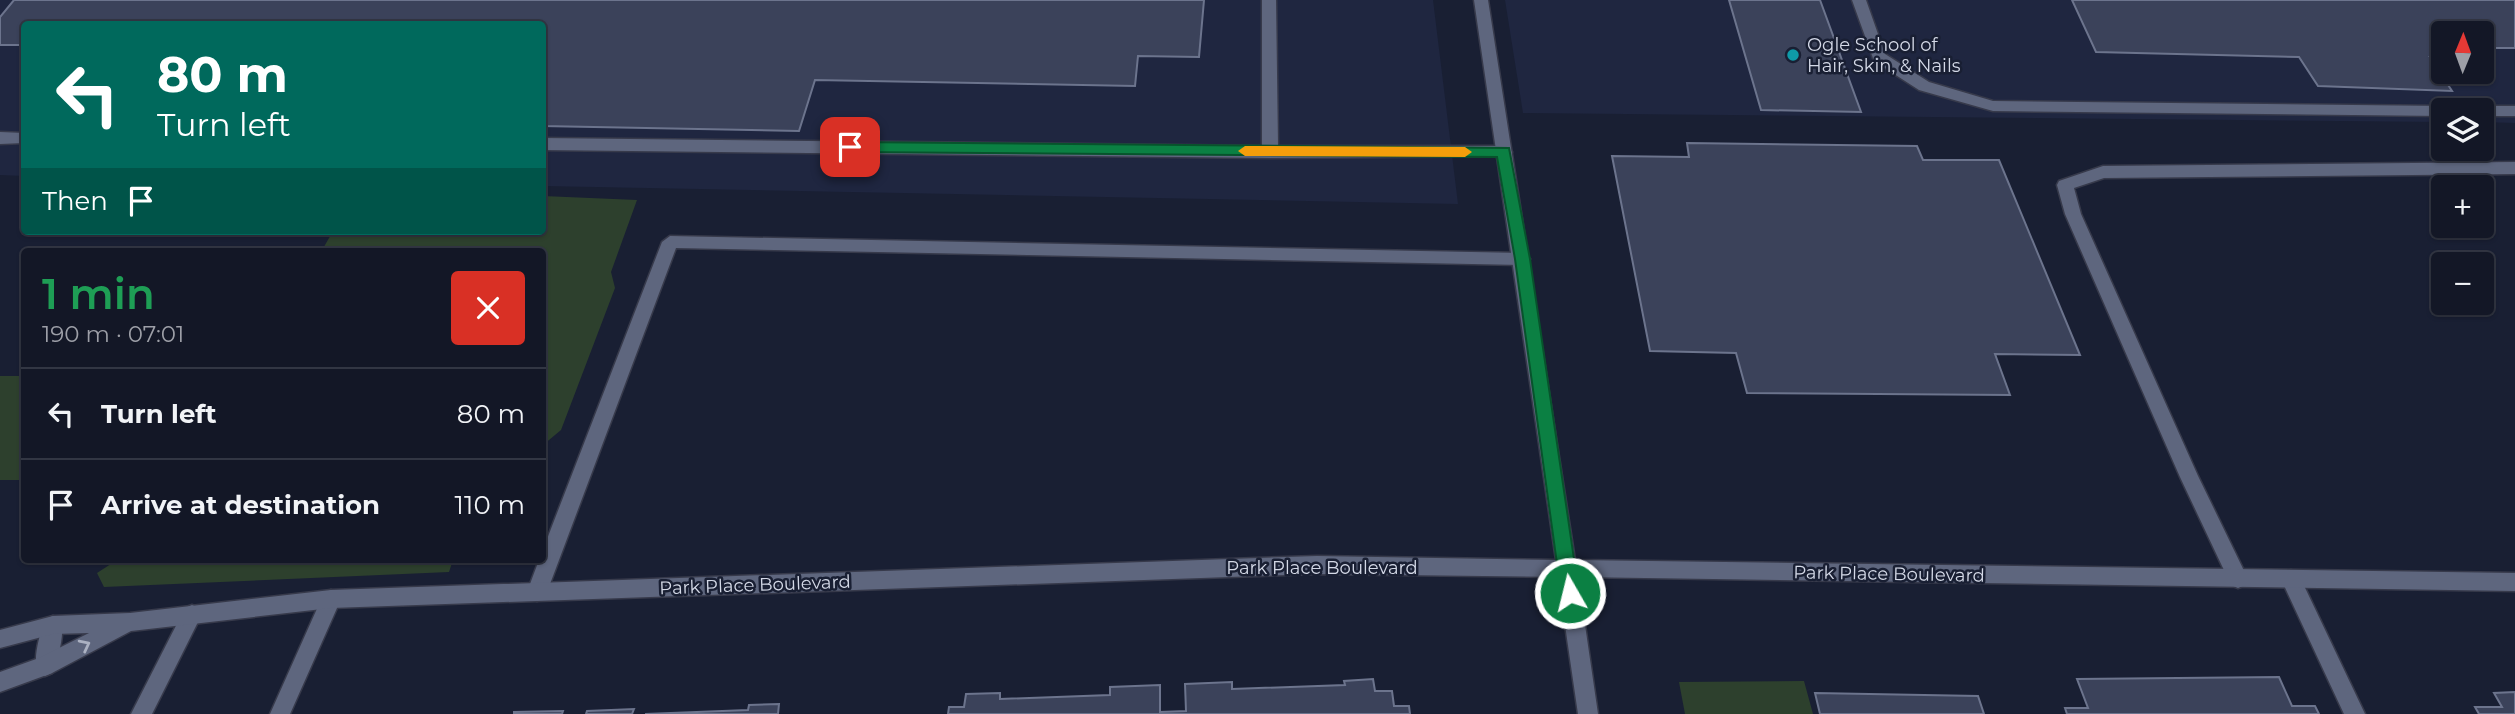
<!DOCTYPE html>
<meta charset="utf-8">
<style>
:root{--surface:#131726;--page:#202432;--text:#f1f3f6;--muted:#9d9fa7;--line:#323643}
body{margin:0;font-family:Montserrat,sans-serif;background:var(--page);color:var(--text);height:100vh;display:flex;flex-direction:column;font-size:26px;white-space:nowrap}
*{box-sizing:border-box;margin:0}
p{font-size:23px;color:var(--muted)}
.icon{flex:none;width:38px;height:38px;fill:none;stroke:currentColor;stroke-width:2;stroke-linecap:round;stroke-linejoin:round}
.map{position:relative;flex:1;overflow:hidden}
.sheet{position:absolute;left:21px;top:248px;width:525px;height:315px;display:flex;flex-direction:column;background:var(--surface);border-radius:7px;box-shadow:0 2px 5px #0004,0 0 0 2px var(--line)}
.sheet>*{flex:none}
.guide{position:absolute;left:21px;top:21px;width:525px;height:214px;border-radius:7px;box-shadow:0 2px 5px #0004,0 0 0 2px var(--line);background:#00695c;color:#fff;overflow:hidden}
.needle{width:46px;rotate:1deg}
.controls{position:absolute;left:2431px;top:21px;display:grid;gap:14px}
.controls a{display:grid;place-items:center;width:63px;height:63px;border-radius:7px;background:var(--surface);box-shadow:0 2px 5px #0004,0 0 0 2px var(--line);font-size:35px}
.pin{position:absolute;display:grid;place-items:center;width:60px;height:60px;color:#fff;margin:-30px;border-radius:14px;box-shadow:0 4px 10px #0006}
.me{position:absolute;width:77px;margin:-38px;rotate:352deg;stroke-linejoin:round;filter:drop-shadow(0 0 5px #0008)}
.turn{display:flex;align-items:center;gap:24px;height:147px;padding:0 21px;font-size:32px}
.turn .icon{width:91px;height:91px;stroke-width:2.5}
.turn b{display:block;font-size:49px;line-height:60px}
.then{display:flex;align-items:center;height:66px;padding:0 21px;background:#0003;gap:14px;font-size:26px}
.round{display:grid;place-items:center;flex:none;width:74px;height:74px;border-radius:7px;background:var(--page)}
.overview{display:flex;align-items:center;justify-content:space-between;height:119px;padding:0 21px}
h1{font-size:42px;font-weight:600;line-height:52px;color:#1e9e55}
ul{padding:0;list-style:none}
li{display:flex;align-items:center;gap:21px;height:91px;padding:0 21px;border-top:2px solid var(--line)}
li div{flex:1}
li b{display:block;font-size:26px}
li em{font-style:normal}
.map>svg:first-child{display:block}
.built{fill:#1f2640;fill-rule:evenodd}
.green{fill:#2d402d}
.building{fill:#3b425a;stroke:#6c748d;stroke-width:2}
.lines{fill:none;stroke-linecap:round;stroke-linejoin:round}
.service-casing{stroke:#373a4b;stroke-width:3}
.minor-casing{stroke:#373a4b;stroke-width:3}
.tertiary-casing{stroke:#373a4b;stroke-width:3}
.service{fill:#5e667e;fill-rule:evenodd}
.minor{fill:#5e667e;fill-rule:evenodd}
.tertiary{fill:#5e667e;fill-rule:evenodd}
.oneway{stroke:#abb1c2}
.route{fill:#0b8043;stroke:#07532c;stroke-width:2}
.slow{fill:#f59e0b}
.culture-dot{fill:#0f9aa8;stroke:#191f33;stroke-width:2.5}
.labels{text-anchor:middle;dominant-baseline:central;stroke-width:5;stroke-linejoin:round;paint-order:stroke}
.poi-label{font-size:18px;fill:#d4d9e7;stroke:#191f33;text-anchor:start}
.street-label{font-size:18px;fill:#d4d9e7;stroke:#191f33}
</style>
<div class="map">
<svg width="2515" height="714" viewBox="0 0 2515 714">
<rect width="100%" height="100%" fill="#191f33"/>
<path class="built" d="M0 0H1433L1458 204 543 186 542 24H24V176L0 175Z
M1505 0H2515V123L2482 122V110H2443V122L1523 113ZM2443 33H2482V72H2443Z"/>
<path class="green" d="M543 196 637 200 611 272 615 288 561 430 543 445 542 252H321L333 231H542Z
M0 376H24V480H0Z
M117 560H453L449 572 104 587 97 573Z
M1804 681 1813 714H1685L1679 682Z"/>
<path class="building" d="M14 0H1204L1199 57 1138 56 1135 86 815 80 799 131 542 126V24H24V45H0V17Z
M1729 0H1820L1861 112 1761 110Z
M2072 0H2515V48H2482V33H2443V57H2430L2452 91 2318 86 2299 57 2096 52Z
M1687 143 1917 146 1923 160H1999L2080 355 1995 354 2010 395 1747 393 1736 353 1650 351 1612 156 1689 157Z
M2279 677 2292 706H2315L2319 714H2067L2065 708H2088L2077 679Z
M1373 679 1375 691H1392L1394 706H1409L1410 714H948L949 707H964L966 694 1000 693V699L1110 695V687L1160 685V712L1186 711 1185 684 1232 682V689L1345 685 1344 681Z
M2515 692V714H2479L2475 707H2502L2494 693Z
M1815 693 1978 696 1984 714H1820Z
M779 704 778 714H645L748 710 749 705Z
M634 709 632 714H586L587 711Z
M563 711 562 714H514V712Z"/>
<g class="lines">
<defs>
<path id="service" d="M1262 0H1276L1278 146H1504L1512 152 1510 156 1270 158 542 150V138L1262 146Z
M1852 0H1866L1885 54 1929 82 1993 101 2443 106 2450 110H2443V116L1993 111 1919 90 1874 61Z
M2482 106H2515V116H2482V110H2475Z
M0 132 24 133V143L0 144Z
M2515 162V174L2104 178 2074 188 2081 214 2198 476 2248 579 2245 585 2238 588 2231 585 2180 477 2065 214 2057 185 2059 181 2103 166Z
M670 236 1522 253 1530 259 1522 265 676 248 547 592 544 598 537 601 530 598 527 592 539 560H542V552L662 242Z
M2291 570 2298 573 2365 714H2344L2281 579 2284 573Z
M331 590 338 593 341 599 290 714H270L324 593Z
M53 616 60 619C66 632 58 659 52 673L45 676 38 673C32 659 40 632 46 619Z"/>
<path id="minor" d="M192 605 199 608 202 614 152 714H131L185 608Z"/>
<path id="tertiary" d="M1474 0H1488L1575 560 2515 573V591L1578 577 1598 714H1578L1558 577 1317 574 331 608 131 631 52 673 0 692V672L39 658 89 633 53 634 0 648V630L53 616 130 613 331 590 1317 556 1556 560Z"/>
</defs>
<use href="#service" class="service-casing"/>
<use href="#minor" class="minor-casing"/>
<use href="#tertiary" class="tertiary-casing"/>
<use href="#service" class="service"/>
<use href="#minor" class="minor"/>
<use href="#tertiary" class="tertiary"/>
</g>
<defs><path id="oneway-chevron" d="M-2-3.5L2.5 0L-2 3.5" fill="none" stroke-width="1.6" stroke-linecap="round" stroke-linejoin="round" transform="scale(1.75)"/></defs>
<use class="oneway" href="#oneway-chevron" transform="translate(85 645) rotate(-27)"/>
<path class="route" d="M850 142 1509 148 1530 259 1579 593 1576 599 1570 601 1563 599 1561 593 1515 259 1497 157 850 152 843 147Z"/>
<path class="slow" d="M1245 146 1465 147 1472 152 1465 157 1245 156 1238 151Z"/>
<circle class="culture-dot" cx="1793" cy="55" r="7"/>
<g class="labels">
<g class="poi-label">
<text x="1807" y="45">Ogle School of<tspan x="1807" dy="21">Hair, Skin, &amp; Nails</tspan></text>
</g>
<g class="street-label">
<text x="1322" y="568">Park Place Boulevard</text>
<text transform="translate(1889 574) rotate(1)">Park Place Boulevard</text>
<text transform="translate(755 585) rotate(-2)">Park Place Boulevard</text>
</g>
</g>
</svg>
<div class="controls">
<a><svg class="needle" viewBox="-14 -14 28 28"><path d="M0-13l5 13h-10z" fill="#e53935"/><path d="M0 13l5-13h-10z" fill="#9d9fa7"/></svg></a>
<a><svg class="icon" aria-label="layers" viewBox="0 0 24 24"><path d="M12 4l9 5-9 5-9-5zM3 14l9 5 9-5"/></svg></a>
<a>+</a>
<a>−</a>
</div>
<div class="pin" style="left:850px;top:147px;background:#d93025"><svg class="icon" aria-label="arrive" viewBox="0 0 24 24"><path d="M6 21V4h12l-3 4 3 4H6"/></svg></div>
<svg class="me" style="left:1570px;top:593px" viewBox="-20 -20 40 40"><circle r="17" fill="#0b8043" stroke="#fff" stroke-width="3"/><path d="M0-11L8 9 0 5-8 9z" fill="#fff"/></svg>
<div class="guide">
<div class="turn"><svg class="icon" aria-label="left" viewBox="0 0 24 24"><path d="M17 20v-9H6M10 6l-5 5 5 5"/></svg><div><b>80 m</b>Turn left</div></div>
<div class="then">Then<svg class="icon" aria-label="arrive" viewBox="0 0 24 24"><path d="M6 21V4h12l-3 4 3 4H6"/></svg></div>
</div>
<section class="sheet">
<div class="overview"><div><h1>1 min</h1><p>190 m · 07:01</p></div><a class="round" style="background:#d93025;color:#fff"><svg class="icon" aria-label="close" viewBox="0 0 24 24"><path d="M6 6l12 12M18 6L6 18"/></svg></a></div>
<ul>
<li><svg class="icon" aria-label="left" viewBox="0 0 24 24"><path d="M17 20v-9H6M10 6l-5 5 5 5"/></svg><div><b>Turn left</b></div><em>80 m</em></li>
<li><svg class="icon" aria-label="arrive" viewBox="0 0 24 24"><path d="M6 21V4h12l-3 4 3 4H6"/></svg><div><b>Arrive at destination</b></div><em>110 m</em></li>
</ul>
</section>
</div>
